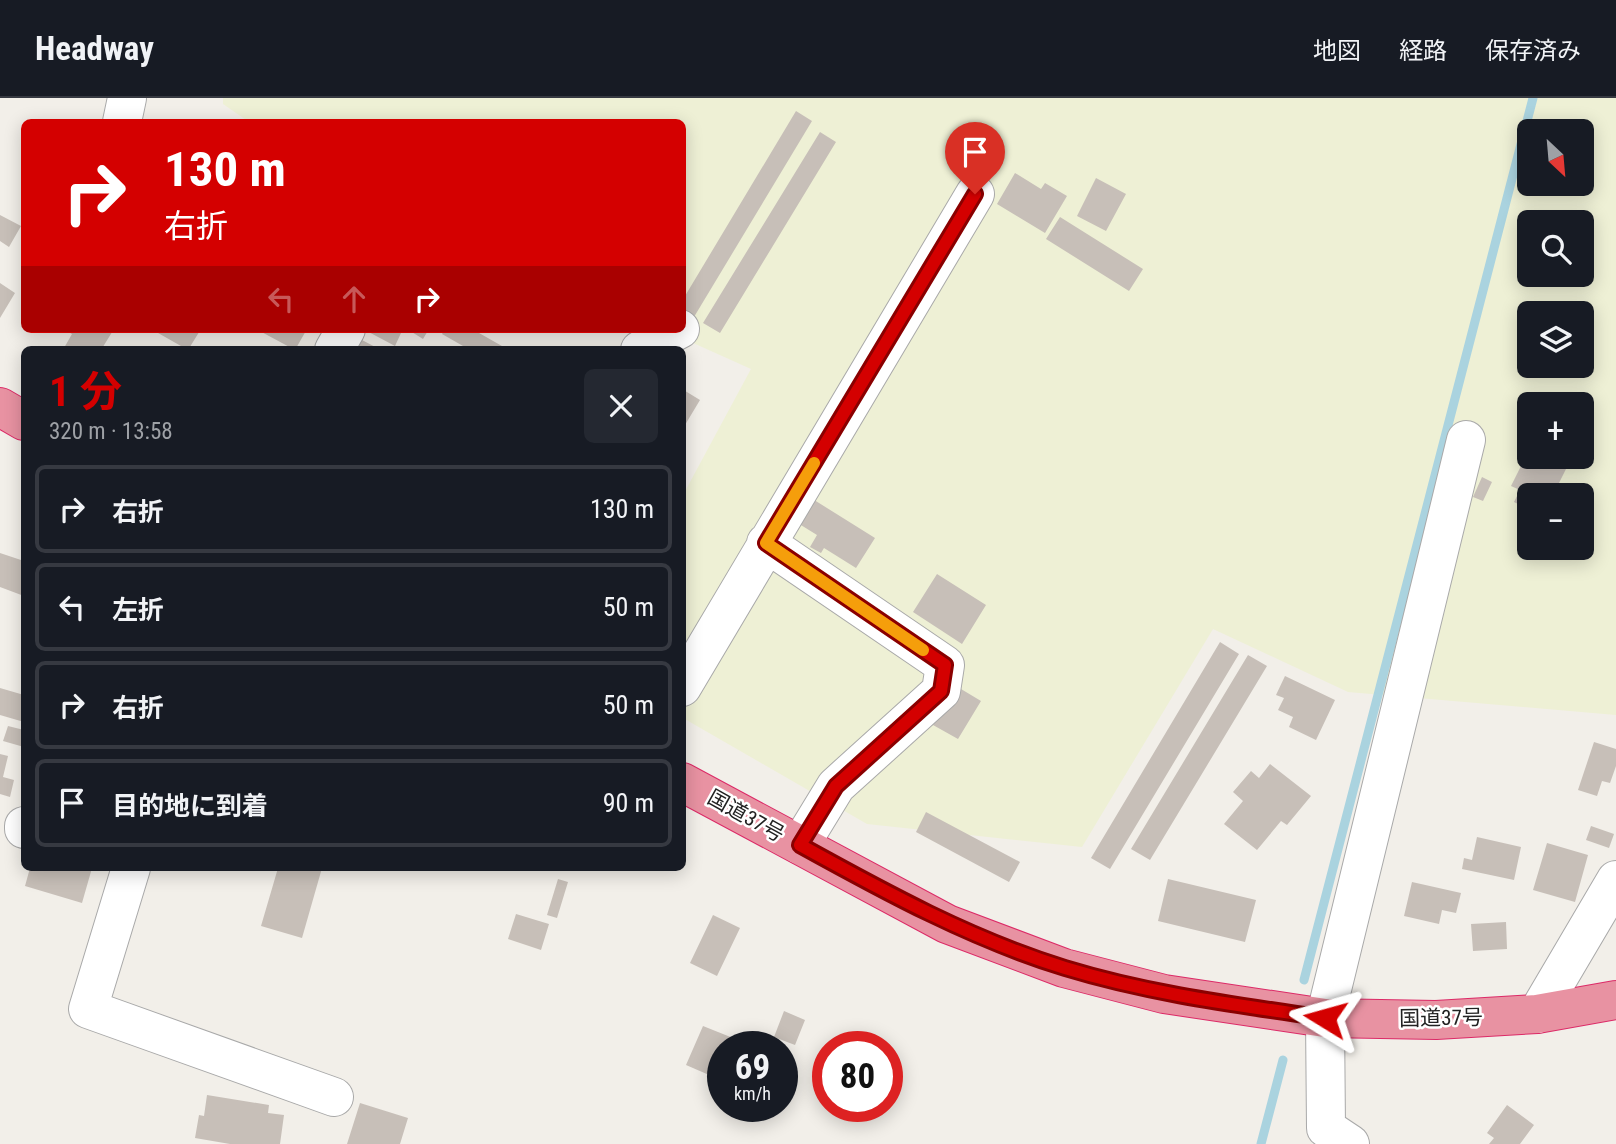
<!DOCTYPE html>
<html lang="ja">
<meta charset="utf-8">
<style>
:root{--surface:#171b24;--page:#242831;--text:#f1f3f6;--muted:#9ea1a6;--line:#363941;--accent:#d40000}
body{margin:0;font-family:"Roboto Condensed","Noto Sans JP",sans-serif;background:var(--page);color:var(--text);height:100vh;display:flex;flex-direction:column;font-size:26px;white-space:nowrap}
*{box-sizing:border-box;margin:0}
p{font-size:23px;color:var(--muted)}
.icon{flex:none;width:38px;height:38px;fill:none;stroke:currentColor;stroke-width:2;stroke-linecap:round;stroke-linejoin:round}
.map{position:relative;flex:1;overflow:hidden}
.sheet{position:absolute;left:21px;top:248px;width:665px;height:525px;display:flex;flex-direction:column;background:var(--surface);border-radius:10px;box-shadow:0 4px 18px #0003}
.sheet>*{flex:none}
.hud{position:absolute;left:21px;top:21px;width:665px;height:214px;border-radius:10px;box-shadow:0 4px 18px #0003;background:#d40000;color:#fff;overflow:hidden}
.needle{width:46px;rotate:154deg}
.fabs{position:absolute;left:1517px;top:21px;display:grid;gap:14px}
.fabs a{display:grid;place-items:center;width:77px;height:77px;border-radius:10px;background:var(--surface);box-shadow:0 4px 18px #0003;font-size:35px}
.speed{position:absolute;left:707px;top:933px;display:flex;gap:14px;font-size:35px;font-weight:700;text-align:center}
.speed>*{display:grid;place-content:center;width:91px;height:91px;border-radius:50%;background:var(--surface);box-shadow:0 4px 18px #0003;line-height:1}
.speed small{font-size:18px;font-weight:400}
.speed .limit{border:10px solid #d22;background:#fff;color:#111}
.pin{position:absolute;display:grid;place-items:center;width:60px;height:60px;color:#fff;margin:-72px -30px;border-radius:50% 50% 50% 0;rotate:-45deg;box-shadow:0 0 7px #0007}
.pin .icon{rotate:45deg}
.me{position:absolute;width:77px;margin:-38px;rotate:278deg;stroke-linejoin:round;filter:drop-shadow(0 0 5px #0008)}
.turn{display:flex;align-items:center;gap:24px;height:147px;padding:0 28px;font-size:32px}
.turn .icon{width:91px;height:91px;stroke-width:2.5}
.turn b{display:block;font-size:49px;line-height:60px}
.lanes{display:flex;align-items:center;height:66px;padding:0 28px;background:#0003;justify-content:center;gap:35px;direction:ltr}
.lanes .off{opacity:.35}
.round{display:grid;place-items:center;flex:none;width:74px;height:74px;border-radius:10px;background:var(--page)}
.overview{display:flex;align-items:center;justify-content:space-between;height:119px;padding:0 28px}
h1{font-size:42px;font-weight:700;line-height:52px;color:var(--accent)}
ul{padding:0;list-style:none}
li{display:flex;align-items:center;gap:21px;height:88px;margin:0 14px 10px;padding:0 14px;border:4px solid var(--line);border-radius:10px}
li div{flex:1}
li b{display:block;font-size:26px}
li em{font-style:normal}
header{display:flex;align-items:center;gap:42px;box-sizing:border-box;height:98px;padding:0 35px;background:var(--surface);border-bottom:2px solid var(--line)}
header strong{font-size:33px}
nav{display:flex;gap:38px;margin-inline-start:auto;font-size:24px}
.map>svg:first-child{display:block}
.farmland{fill:#eef0d5;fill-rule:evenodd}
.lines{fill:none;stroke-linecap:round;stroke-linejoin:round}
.stream{stroke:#aad3df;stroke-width:9}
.building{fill:#c7bfb8}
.minor-casing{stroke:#a9a9a9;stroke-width:40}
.highway-casing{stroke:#dc2a67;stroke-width:40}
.minor{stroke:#fff;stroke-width:38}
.highway{stroke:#e892a2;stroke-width:38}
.route-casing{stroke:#8a0000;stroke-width:18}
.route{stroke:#d40000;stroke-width:12}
.slow{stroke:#f59e0b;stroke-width:12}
.labels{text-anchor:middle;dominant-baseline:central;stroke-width:5;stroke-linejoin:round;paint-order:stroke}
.street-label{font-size:21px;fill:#222;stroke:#fff}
</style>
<header>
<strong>Headway</strong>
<nav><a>地図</a><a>経路</a><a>保存済み</a></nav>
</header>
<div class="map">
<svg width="1616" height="1046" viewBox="0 0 1616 1046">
<rect width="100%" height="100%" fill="#f2efe9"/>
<path class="farmland" d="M223 0H1616V617L1348 594 1213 531 1082 749 867 726 683 620V397L751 271 662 231H682V24H249L223 6ZM1530 33H1582V86H1530ZM1530 124H1582V177H1530ZM1530 215H1582V268H1530ZM1530 306H1582V359H1530ZM1530 397H1582V450H1530Z"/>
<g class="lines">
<path class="stream" d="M1304 882 1533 0
M1261 1046 1283 962"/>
</g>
<path class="building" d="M796 13 812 23 694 219 682 213V203Z
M820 34 836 44 720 235 703 225Z
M1015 75 1041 91 1045 85 1067 98 1045 135 997 106Z
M1096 80 1126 96 1106 133 1077 118Z
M0 117 21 128 9 149 0 143Z
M1060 119 1143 171 1129 193 1046 141Z
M0 185 15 195 0 220Z
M64 231H114L101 252H68L64 250 72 236Z
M151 231H201L188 252Z
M256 231H307L295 252Z
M363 231H394L401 235 395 248Z
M407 231H429L423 241Z
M445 231H472L509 252H470L442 236Z
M362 242 381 252H357Z
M682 291 700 302 682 332Z
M1535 359H1562L1570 363 1553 397H1530V412L1514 404 1520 392 1511 388 1525 360 1532 364Z
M1482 379 1492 384 1483 403 1473 399Z
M811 400 875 440 856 470 824 450 821 455 810 449 817 437 796 424Z
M0 455 24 463V498L0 489Z
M937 476 986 507 962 546 913 514Z
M1220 544 1239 556 1110 771 1091 760Z
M1248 557 1267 568 1150 762 1131 751Z
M1285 578 1335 602 1316 642 1289 629 1293 619 1278 612 1284 600 1276 597Z
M956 588 981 603 958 641 933 627Z
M0 590 24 597V624L0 617Z
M8 628 24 632V649L3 643Z
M1594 644 1616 651V668L1610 685 1602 683 1597 698 1578 692Z
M0 656 8 658 3 679 14 682 10 699 0 696Z
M1270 666 1311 698 1287 727 1281 723 1257 752 1224 726 1243 703 1233 694 1251 673 1259 680Z
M926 714 1020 764 1009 784 916 734Z
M1591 728 1614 736 1609 750 1586 742Z
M1477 739 1521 749 1514 782 1462 771 1464 760 1472 762Z
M1547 745 1588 757 1575 804 1533 792Z
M30 770H92L82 805 25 788Z
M278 770H322L302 840 261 828Z
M558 781 568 784 557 820 547 817Z
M1168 781 1256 802 1245 844 1158 823Z
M1412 784 1461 795 1456 815 1442 812 1439 826 1404 818Z
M516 816 549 826 541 852 508 841Z
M713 817 740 830 717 878 690 865Z
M1506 824 1507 851 1473 853 1471 826Z
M784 913 805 922 795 947 774 939Z
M703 928 753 948H723V983L686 967Z
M207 997 269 1007 268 1015 284 1017 280 1046H230L195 1040 199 1017 204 1018Z
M360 1005 408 1020 400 1046H347Z
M1507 1007 1534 1027 1520 1046H1489L1494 1040 1487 1035Z"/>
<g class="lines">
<defs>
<path id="minor" d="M122 24 127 0
M334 252 346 231
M640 252 680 231
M766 445 945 567 941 593 836 688 800 747
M682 589 975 96
M24 731V728
M131 770 88 911 334 999
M1537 916 1616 782
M1350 1046 1326 1030 1325 920 1466 342"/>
<path id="highway" d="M0 309 24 323
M682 684 947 826 1064 870 1164 896 1325 920 1436 922 1537 916 1616 902"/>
</defs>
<use href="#minor" class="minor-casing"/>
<use href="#highway" class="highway-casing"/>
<use href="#minor" class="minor"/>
<use href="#highway" class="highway"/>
</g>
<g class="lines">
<defs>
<path id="route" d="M975 96 766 445 945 567 941 593 836 688 800 747C885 794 971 841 1065 870 1150 896 1237 907 1325 920"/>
</defs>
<use href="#route" class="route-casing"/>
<use href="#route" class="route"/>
<path class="slow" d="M814 365 766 445 923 552"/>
</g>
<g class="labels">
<g class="street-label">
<text transform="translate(746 718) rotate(29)">国道37号</text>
<text transform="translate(1441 920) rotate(-1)">国道37号</text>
</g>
</g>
</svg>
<div class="fabs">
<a><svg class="needle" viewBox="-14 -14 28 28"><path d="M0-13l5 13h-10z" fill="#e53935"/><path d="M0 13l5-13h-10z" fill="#9ea1a6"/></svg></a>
<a><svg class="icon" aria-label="search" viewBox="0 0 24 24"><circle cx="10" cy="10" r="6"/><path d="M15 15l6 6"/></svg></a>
<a><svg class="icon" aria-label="layers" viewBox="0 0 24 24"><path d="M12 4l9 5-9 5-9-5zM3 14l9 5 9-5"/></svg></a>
<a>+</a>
<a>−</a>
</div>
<div class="speed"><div>69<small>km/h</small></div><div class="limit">80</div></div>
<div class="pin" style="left:975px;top:96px;background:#d93025"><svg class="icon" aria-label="arrive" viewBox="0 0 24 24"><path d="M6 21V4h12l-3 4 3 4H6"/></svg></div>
<svg class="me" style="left:1325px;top:920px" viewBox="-20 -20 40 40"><path d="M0-17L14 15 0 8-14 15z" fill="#d40000" stroke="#fff" stroke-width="4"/></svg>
<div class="hud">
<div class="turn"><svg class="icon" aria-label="right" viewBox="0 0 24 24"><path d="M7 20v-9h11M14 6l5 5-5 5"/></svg><div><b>130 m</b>右折</div></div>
<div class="lanes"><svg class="icon off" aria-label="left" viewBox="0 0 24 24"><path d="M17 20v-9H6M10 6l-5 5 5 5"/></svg><svg class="icon off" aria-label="ahead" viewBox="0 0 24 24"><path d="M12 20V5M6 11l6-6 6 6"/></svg><svg class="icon" aria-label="right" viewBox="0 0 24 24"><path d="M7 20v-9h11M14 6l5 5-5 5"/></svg></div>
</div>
<section class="sheet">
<div class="overview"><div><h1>1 分</h1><p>320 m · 13:58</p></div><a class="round"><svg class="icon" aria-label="close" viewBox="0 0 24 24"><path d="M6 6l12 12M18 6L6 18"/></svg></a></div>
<ul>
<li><svg class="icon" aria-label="right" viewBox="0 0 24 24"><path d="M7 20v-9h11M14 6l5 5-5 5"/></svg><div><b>右折</b></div><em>130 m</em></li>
<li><svg class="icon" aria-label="left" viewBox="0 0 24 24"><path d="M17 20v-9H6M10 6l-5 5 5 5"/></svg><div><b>左折</b></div><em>50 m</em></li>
<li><svg class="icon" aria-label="right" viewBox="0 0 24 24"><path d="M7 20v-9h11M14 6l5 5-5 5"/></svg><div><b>右折</b></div><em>50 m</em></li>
<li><svg class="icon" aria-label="arrive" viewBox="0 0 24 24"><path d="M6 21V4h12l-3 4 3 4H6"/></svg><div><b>目的地に到着</b></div><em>90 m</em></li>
</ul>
</section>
</div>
